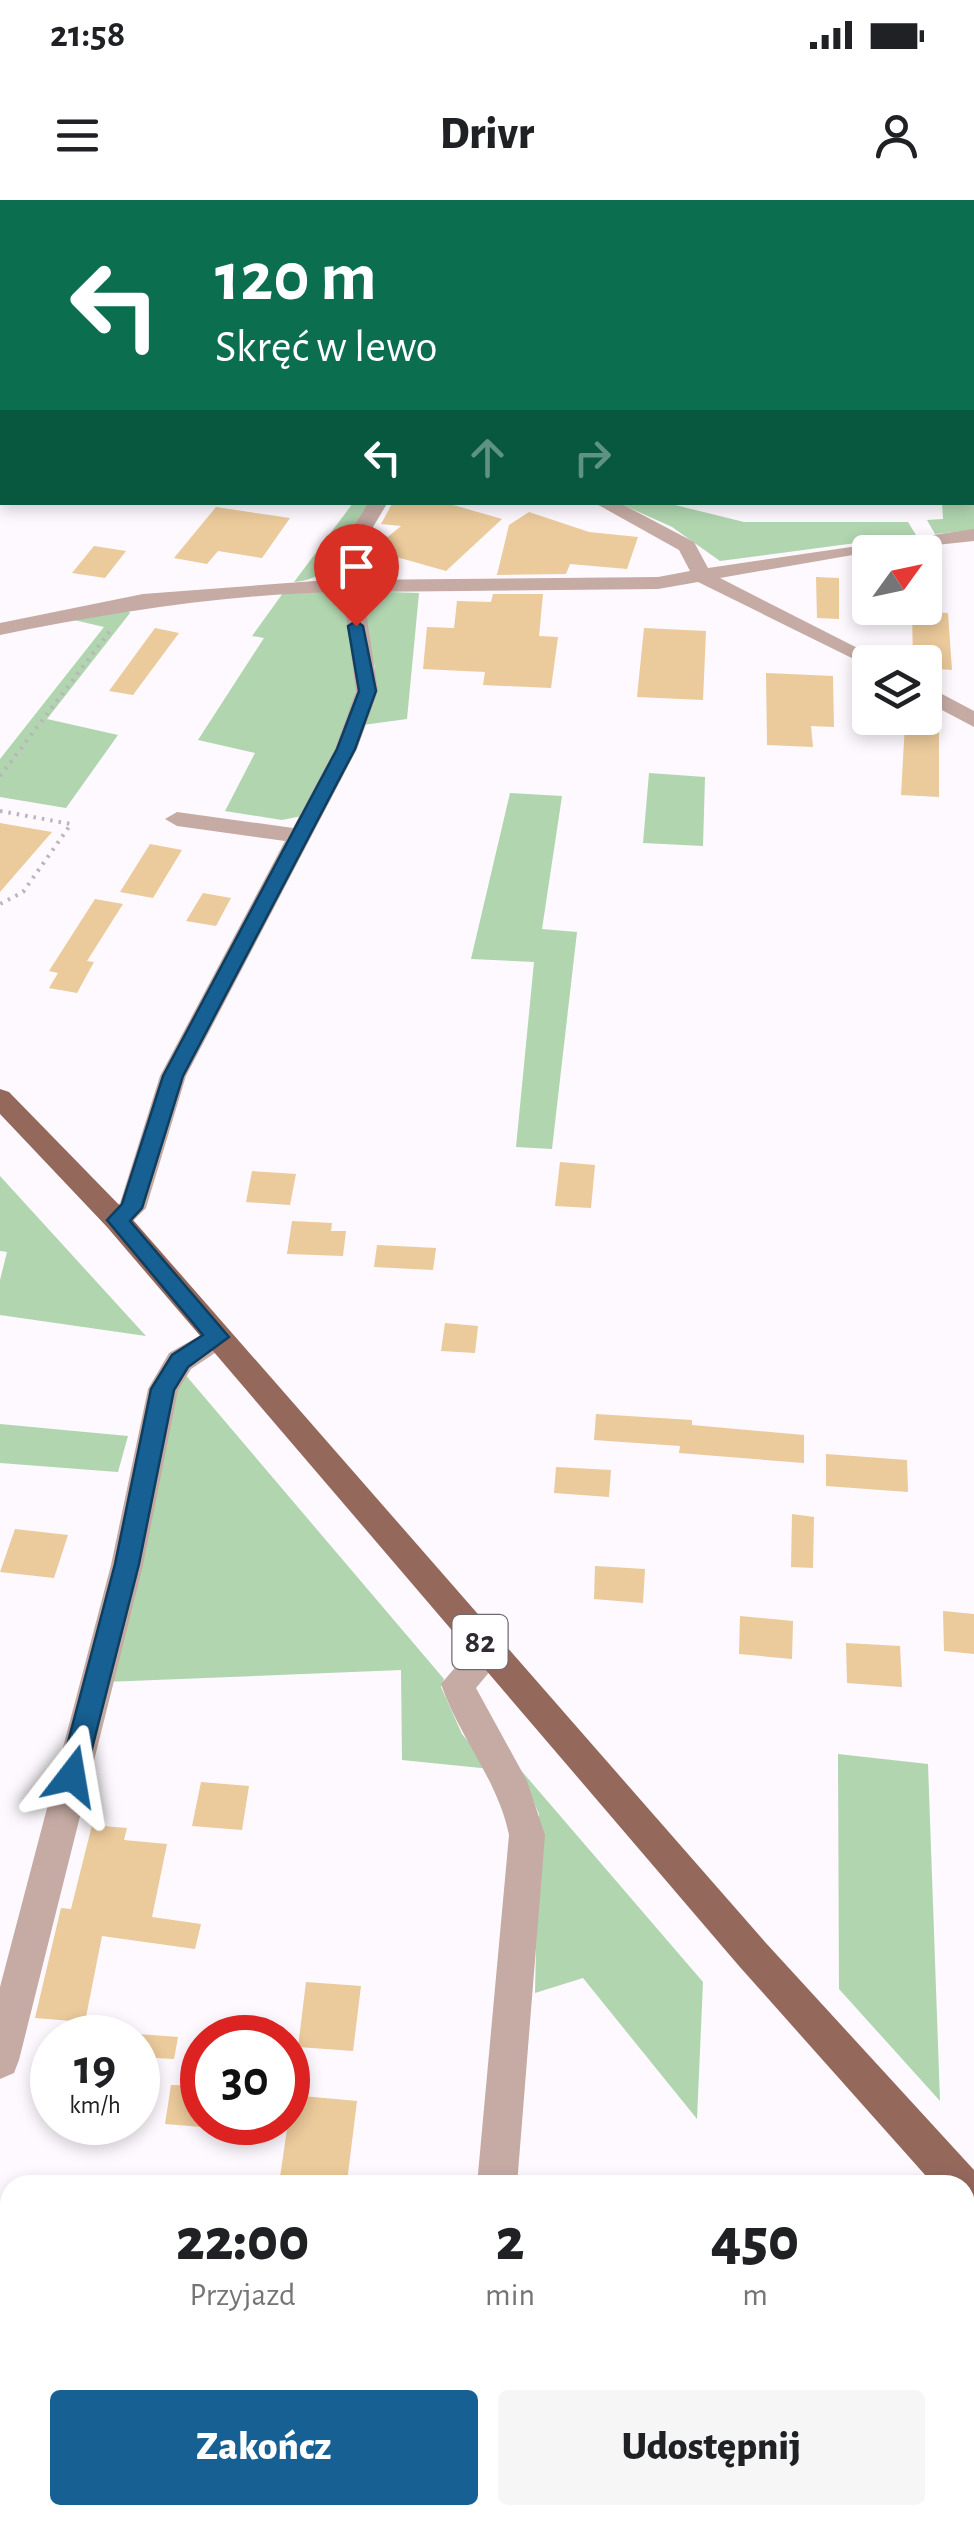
<!DOCTYPE html>
<html lang="pl">
<meta charset="utf-8">
<style>
:root{--surface:#fff;--page:#f6f6f6;--text:#202124;--muted:#757577;--accent:#166093}
body{margin:0;font-family:"Alegreya Sans",sans-serif;background:var(--page);color:var(--text);height:100vh;display:flex;flex-direction:column;font-size:38px;white-space:nowrap}
*{box-sizing:border-box;margin:0}
p{font-size:32px;color:var(--muted)}
.icon{flex:none;width:55px;height:55px;fill:none;stroke:currentColor;stroke-width:2;stroke-linecap:round;stroke-linejoin:round}
.map{position:relative;flex:1;overflow:hidden}
.details{position:absolute;left:0px;top:1975px;width:975px;height:350px;display:flex;flex-direction:column;background:var(--surface);border-radius:30px 30px 0 0;box-shadow:0 5px 15px #0003}
.details>*{flex:none}
.hud{position:absolute;left:0px;top:0px;width:975px;height:305px;box-shadow:0 5px 15px #0003;background:#0b6e4f;color:#fff;overflow:hidden}
.needle{width:65px;rotate:57deg}
.tools{position:absolute;left:852px;top:335px;display:grid;gap:20px}
.tools a{display:grid;place-items:center;width:90px;height:90px;border-radius:10px;background:var(--surface);box-shadow:0 5px 15px #0003;font-size:50px}
.speed{position:absolute;left:30px;top:1815px;display:flex;gap:20px;font-size:50px;font-weight:700;text-align:center}
.speed>*{display:grid;place-content:center;width:130px;height:130px;border-radius:50%;background:var(--surface);box-shadow:0 5px 15px #0003;line-height:1}
.speed small{font-size:25px;font-weight:400}
.speed .limit{border:15px solid #d22;background:#fff;color:#111}
.pin{position:absolute;display:grid;place-items:center;width:85px;height:85px;color:#fff;margin:-102px -42px;border-radius:50% 50% 50% 0;rotate:-45deg;box-shadow:0 0 10px #0007}
.pin .icon{rotate:45deg}
.me{position:absolute;width:110px;margin:-55px;rotate:14deg;stroke-linejoin:round;filter:drop-shadow(0 0 8px #0008)}
.turn{display:flex;align-items:center;gap:35px;height:210px;padding:0 50px;font-size:45px}
.turn .icon{width:130px;height:130px;stroke-width:2.5}
.turn b{display:block;font-size:70px;line-height:85px}
.lanes{display:flex;align-items:center;height:95px;padding:0 50px;background:#0003;justify-content:center;gap:50px;direction:ltr}
.lanes .off{opacity:.35}
.eta{display:flex;justify-content:space-evenly;align-items:center;height:170px;text-align:center}
.eta b{font-size:60px;font-weight:800;line-height:70px}
.primary-button{display:flex;gap:20px;margin-top:auto;padding:20px 50px}
.primary-button a{flex:1;height:115px;border-radius:10px;background:var(--accent);color:#fff;font-size:40px;font-weight:800;line-height:115px;text-align:center}
.primary-button a+a{background:var(--page);color:var(--text)}
.status{display:flex;justify-content:space-between;align-items:center;height:70px;padding:0 50px;background:var(--surface);direction:ltr}
.status svg{height:28px;fill:currentColor}
header{display:flex;justify-content:space-between;align-items:center;height:130px;padding:0 50px;background:var(--surface);font-size:45px;font-weight:800}
.map>svg:first-child{display:block}
.green{fill:#b0d5af}
.lines{fill:none;stroke-linecap:round;stroke-linejoin:round}
.river{fill:#9ce4ea;fill-rule:evenodd}
.building{fill:#ebca9b}
.path-far1{stroke:#b9b5ba;stroke-width:2.5;stroke-dasharray:1 5;stroke-linecap:butt}
.path{stroke:#b9b5ba;stroke-width:4;stroke-dasharray:2.5 6;stroke-linecap:butt}
.minor{fill:#c5aba4;fill-rule:evenodd}
.major{fill:#95685c;fill-rule:evenodd}
.route{fill:#166093;stroke:#0e3e60;stroke-width:2.5}
.labels{text-anchor:middle;dominant-baseline:central;stroke-width:8;stroke-linejoin:round;paint-order:stroke}
.shield{fill:#fff;stroke:#6d6b6e;stroke-width:2.5}
.shield-label{font-size:32px;font-weight:bold;fill:#2f2b30}
</style>
<div class="status"><b>21:58</b><svg viewBox="0 0 49 12"><path d="M0 12V9h3v3zM5 12V6h3v6zM10 12V3h3v9zM15 12V0h3v12zM26 1h20v11H26zM47 4h2v5h-2z"/></svg></div>
<header><svg class="icon" aria-label="menu" viewBox="0 0 24 24"><path d="M4 6h16M4 12h16M4 18h16"/></svg>Drivr<svg class="icon" aria-label="person" viewBox="0 0 24 24"><circle cx="12" cy="8" r="4"/><path d="M4 21q1-7 8-7t8 7"/></svg></header>
<div class="map">
<svg width="974" height="2325" viewBox="0 0 974 2325">
<rect width="100%" height="100%" fill="#fdf9fe"/>
<path class="green" d="M220 0H974V330L935 334 927 320 943 319 942 303 972 302V2Z
M353 303H373C352 333 334 381 294 382Z
M619 303H667L744 322H908L916 335 720 361 672 327Z
M343 390 360 477 342 539 302 616 282 620 225 611 255 553 198 540 264 438 252 436 283 393Z
M360 391 419 393 407 519 363 525 375 467 361 426Z
M126 408 130 413 47 519 118 535 66 608 0 597V559L104 427 74 420Z
M649 573 705 577 703 646 643 643Z
M510 593 562 596 542 729 577 732 552 949 516 947 534 762 471 759Z
M0 976 146 1136 0 1115V1080L7 1052 0 1051Z
M183 1172 444 1479 441 1487 462 1534 491 1569 402 1560 401 1470 105 1482 174 1190Z
M0 1224 128 1236 118 1272 0 1263Z
M838 1554 928 1564 940 1901 839 1789Z
M519 1568 703 1782 697 1919 583 1778 535 1793 539 1614Z"/>
<g class="lines">
<path class="river" d="M436 0H479L480 2H438Z
M974 29V47H972V30Z
M972 75 974 76V94L972 93Z"/>
</g>
<path class="building" d="M393 302H443L502 319 446 371 372 350 401 326 381 324Z
M216 307 290 318 262 358 218 351 207 364 174 358Z
M529 312 589 332 638 337 627 369 570 364 566 374 497 375 509 325Z
M94 346 126 351 105 378 72 373Z
M816 377 839 378V419L817 418Z
M493 394H543L539 436 558 437 551 488 483 485 485 472 423 469 427 427 454 428 457 401 491 402Z
M912 411 948 413 952 470 925 468V462H913Z
M155 428 179 433 133 495 109 491Z
M644 428 706 431 703 500 637 497Z
M766 473 833 476 834 527 811 526 813 547 767 545Z
M905 524 939 527V597L901 595Z
M0 623 52 632 0 692Z
M150 644 182 650 153 698 120 692Z
M203 693 231 698 216 726 186 721Z
M95 699 123 704 87 761 94 762 77 793 49 788 58 773 49 771Z
M560 962 595 965 591 1008 555 1006Z
M252 971 296 974 290 1005 246 1002Z
M292 1021 332 1023 331 1031H346L343 1056 287 1054Z
M377 1045 436 1048 433 1070 374 1067Z
M445 1123 478 1126 475 1153 441 1151Z
M596 1214 692 1220V1225L804 1235V1263L679 1253 680 1246 594 1240Z
M826 1254 907 1260 908 1292 826 1286Z
M556 1267 611 1270 609 1297 554 1293Z
M792 1314 814 1317 813 1368 791 1367Z
M15 1329 68 1335 54 1378 0 1372Z
M595 1366 645 1369 643 1403 594 1399Z
M943 1411 974 1414V1454L944 1451Z
M740 1416 793 1421 792 1459 739 1454Z
M846 1443 900 1446 902 1487 847 1483Z
M201 1582 249 1586 242 1630 192 1626Z
M92 1625 127 1628 124 1640 167 1644 152 1717 201 1724 195 1749 102 1736 85 1822 35 1818 61 1708 71 1709Z
M306 1782 361 1786 353 1851 298 1847Z
M138 1834 178 1837 174 1859 138 1857Z
M171 1885 202 1886V1927L165 1924Z
M292 1895 357 1901 347 1982 280 1977Z"/>
<g class="lines">
<path class="path-far1" d="M14 0 20 2"/>
<path class="path" d="M0 576 113 427
M0 611 71 624 23 692 0 704"/>
<path class="minor" d="M0 104H2V115H0Z
M369 302H388L355 357 349 380 658 377 690 371 679 350 593 302H618L694 342 708 368 974 329V341L870 352 720 378 885 462H870V467L698 382 658 389 363 392 378 491 357 549 186 876 146 1008 127 1027H107L103 1020 120 1003 160 876 285 641 177 626 165 619 177 612 293 628 335 549 356 491 343 392C226 394 114 412 0 435V423L143 394 328 380 335 357Z
M925 485 974 511V527L925 501Z
M217 1126 227 1129 232 1137 227 1145 191 1169 178 1190 143 1365 19 1860 14 1873 0 1879V1787L111 1365 148 1189 169 1153Z
M489 1438 501 1442 506 1452 476 1488 527 1581 545 1635 517 1985H477L509 1635C498 1580 459 1537 441 1484L477 1442Z
M445 2315H489L488 2325H444Z"/>
<path class="major" d="M0 889 9 892 127 1013 765 1742 974 1970V2000L965 2003V1985H934L739 1766 107 1027 0 914Z"/>
</g>
<path class="route" d="M356 421 363 426 376 491 355 549 183 876 142 1008 130 1021 229 1137 188 1167 174 1190 139 1364 85 1576 81 1584 72 1587 63 1584 59 1576 115 1364 151 1189 172 1155 203 1135 107 1020 122 1004 163 876 337 549 359 491 348 426Z"/>
<g class="labels">
<rect class="shield" x="452.5" y="1415" width="55" height="54" rx="8"/>
<g class="shield-label">
<text x="480" y="1442">82</text>
</g>
</g>
</svg>
<div class="tools">
<a><svg class="needle" viewBox="-14 -14 28 28"><path d="M0-13l5 13h-10z" fill="#e53935"/><path d="M0 13l5-13h-10z" fill="#757577"/></svg></a>
<a><svg class="icon" aria-label="layers" viewBox="0 0 24 24"><path d="M12 4l9 5-9 5-9-5zM3 14l9 5 9-5"/></svg></a>
</div>
<div class="speed"><div>19<small>km/h</small></div><div class="limit">30</div></div>
<div class="pin" style="left:356px;top:426px;background:#d93025"><svg class="icon" aria-label="arrive" viewBox="0 0 24 24"><path d="M6 21V4h12l-3 4 3 4H6"/></svg></div>
<svg class="me" style="left:72px;top:1576px" viewBox="-20 -20 40 40"><path d="M0-17L14 15 0 8-14 15z" fill="#166093" stroke="#fff" stroke-width="4"/></svg>
<div class="hud">
<div class="turn"><svg class="icon" aria-label="left" viewBox="0 0 24 24"><path d="M17 20v-9H6M10 6l-5 5 5 5"/></svg><div><b>120 m</b>Skręć w lewo</div></div>
<div class="lanes"><svg class="icon" aria-label="left" viewBox="0 0 24 24"><path d="M17 20v-9H6M10 6l-5 5 5 5"/></svg><svg class="icon off" aria-label="ahead" viewBox="0 0 24 24"><path d="M12 20V5M6 11l6-6 6 6"/></svg><svg class="icon off" aria-label="right" viewBox="0 0 24 24"><path d="M7 20v-9h11M14 6l5 5-5 5"/></svg></div>
</div>
<section class="details">
<div class="eta">
<div><b>22:00</b><p>Przyjazd</p></div>
<div><b>2</b><p>min</p></div>
<div><b>450</b><p>m</p></div>
</div>
<div class="primary-button"><a>Zakończ</a><a>Udostępnij</a></div>
</section>
</div>
